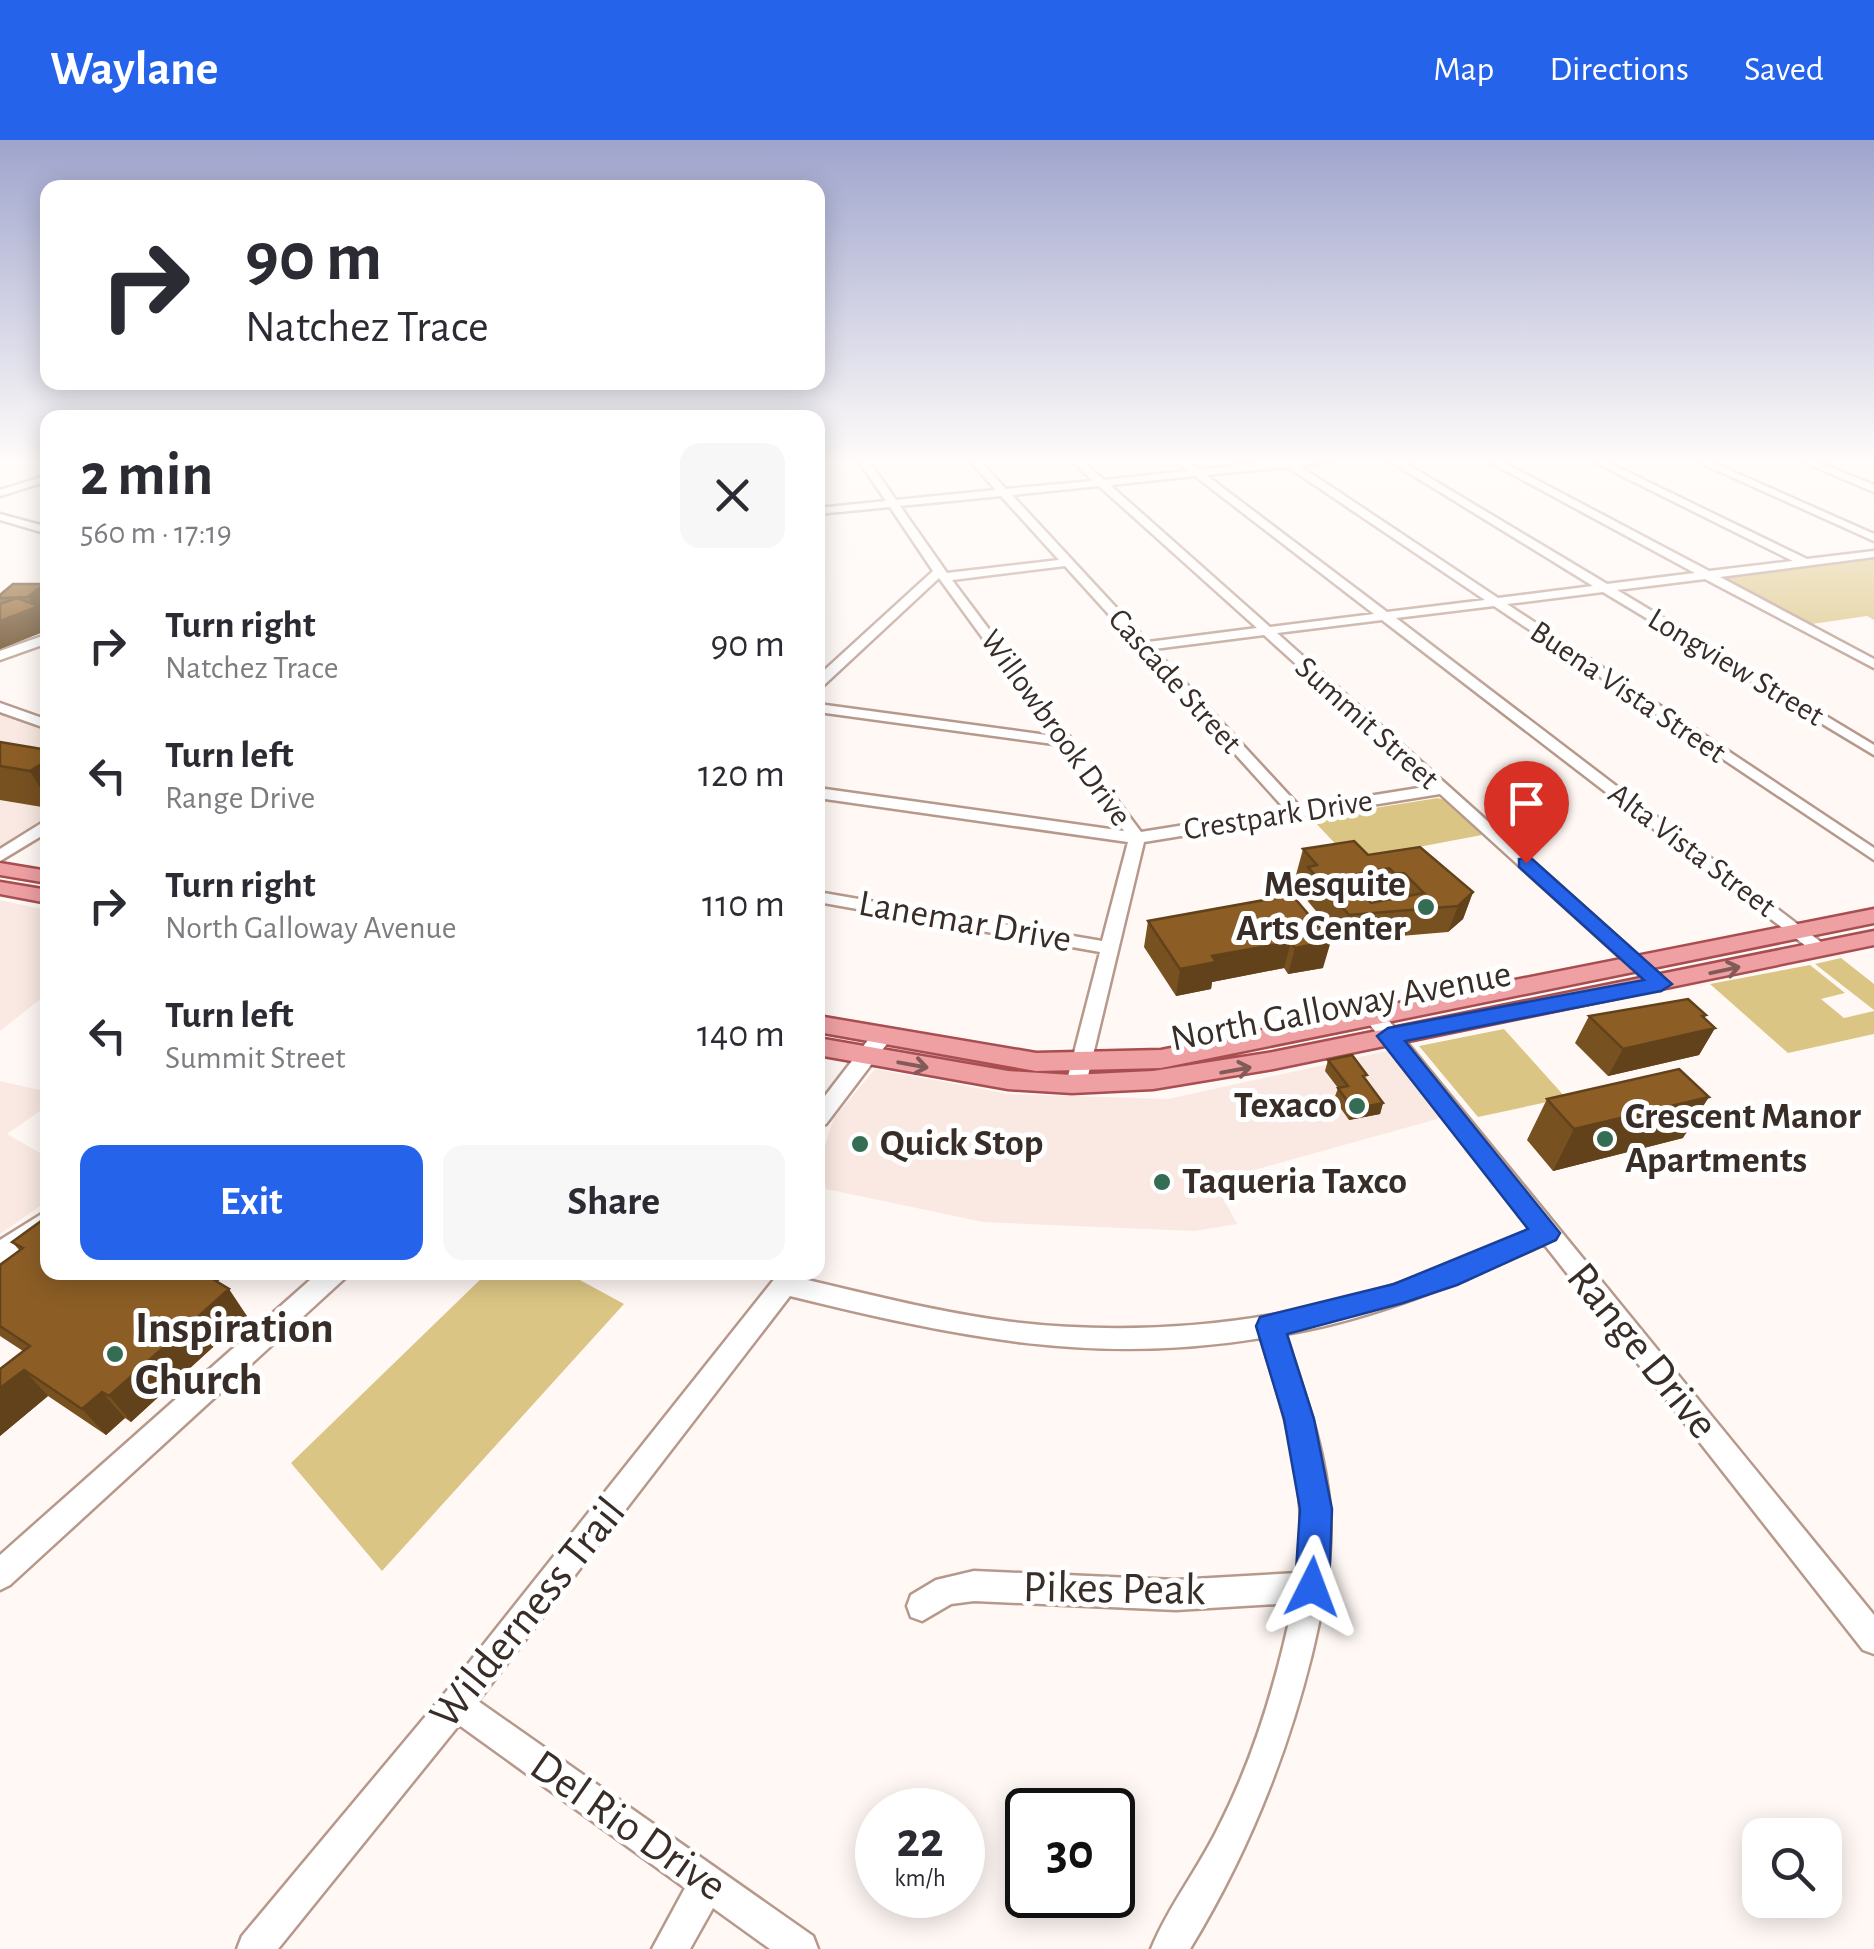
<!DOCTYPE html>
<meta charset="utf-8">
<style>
:root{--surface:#fff;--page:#f7f7f7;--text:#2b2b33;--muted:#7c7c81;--accent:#2563eb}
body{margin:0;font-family:"Alegreya Sans",sans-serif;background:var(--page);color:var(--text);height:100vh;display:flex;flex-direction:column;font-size:38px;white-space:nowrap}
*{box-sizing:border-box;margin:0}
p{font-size:32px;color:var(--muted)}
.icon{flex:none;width:55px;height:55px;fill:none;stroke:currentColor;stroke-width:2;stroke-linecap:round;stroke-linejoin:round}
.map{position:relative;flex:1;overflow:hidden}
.sheet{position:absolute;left:40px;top:270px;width:785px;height:870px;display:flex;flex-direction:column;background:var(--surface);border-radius:20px;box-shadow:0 5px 25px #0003}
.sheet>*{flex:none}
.hud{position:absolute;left:40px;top:40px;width:785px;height:210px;border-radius:20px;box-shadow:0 5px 25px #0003;background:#fff;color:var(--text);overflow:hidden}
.fabs{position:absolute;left:1742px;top:1678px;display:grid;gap:20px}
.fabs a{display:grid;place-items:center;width:100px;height:100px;border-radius:20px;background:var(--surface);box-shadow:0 5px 25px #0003;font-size:50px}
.speed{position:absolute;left:855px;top:1648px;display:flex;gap:20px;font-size:50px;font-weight:700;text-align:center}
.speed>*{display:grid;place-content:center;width:130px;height:130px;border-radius:50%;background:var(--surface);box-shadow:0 5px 25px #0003;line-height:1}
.speed small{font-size:25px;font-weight:400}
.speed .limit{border:5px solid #111;border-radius:15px;background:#fff;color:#111}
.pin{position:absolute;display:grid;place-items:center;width:85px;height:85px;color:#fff;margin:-102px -42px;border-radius:50% 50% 50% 0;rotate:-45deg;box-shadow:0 0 10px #0007}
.pin .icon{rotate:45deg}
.me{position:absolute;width:110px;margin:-55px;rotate:3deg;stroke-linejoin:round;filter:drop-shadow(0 0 8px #0008)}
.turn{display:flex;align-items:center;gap:35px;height:210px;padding:0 40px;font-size:45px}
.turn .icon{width:130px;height:130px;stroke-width:2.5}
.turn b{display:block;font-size:70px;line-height:85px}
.round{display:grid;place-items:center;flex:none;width:105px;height:105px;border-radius:20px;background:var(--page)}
.head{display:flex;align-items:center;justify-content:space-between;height:170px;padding:0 40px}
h1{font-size:60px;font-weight:700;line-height:75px}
.action{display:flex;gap:20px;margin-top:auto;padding:20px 40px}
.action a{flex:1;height:115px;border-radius:20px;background:var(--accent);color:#fff;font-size:40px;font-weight:700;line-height:115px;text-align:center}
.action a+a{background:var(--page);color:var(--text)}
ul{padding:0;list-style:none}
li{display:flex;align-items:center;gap:30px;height:130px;padding:0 40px}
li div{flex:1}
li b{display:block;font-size:38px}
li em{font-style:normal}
header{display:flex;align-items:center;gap:60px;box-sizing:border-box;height:140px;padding:0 50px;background:var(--accent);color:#fff}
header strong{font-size:48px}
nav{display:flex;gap:55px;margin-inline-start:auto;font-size:35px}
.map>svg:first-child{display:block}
.built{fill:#f9e9e2}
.green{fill:#dbc584}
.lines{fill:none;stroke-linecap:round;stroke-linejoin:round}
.minor-casing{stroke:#b7998c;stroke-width:5}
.major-casing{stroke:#a84e50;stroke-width:5}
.minor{fill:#fff;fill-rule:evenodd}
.major{fill:#efa0a3;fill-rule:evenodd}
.wall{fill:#785121;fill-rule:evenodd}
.shaded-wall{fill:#62421b}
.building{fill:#8c5e26;stroke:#62421b;stroke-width:2.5;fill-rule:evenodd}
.oneway{stroke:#825b59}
.route{fill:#2563eb;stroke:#184099;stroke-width:2.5}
.poi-dot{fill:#346c54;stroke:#fff;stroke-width:4}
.labels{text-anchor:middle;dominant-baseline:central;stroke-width:10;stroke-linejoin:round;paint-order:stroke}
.far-street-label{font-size:32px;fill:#392d28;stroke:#fff}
.poi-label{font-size:38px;font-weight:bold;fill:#392d28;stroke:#fff;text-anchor:start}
.street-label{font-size:38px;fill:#392d28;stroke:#fff}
.near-poi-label{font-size:45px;font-weight:bold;fill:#392d28;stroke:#fff;text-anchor:start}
.near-street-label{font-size:45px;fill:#392d28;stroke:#fff}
</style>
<header>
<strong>Waylane</strong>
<nav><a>Map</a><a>Directions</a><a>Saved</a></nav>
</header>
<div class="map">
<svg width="1874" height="1809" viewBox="0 0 1874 1809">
<rect width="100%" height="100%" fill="#fff8f5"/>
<path class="built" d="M0 572 48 590 47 676 0 709Z
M0 760 47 770 48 853 0 891Z
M1387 911 1441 978 1214 1041 1237 1084 1195 1091 983 1082 826 1049 821 1017 834 978 875 929 1009 954 1168 959Z
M0 941 48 952 47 966 7 994 47 1017V1061L0 1094Z"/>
<path class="green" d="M1874 418V480L1867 476 1812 484 1725 438Z
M1438 658 1447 661 1482 695 1360 718 1344 713 1311 678Z
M1841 818 1874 844V870L1815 824Z
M1810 825 1845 853 1821 859 1844 878 1874 871V894L1788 913 1710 844Z
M1504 889 1566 958 1478 977 1419 906Z
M487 1133H567L624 1164 382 1431 291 1323Z"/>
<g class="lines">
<defs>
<path id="minor" d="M858 320H868L896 360 996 350 969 320H979L1006 349 1093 341 1071 320H1082L1104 340 1188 331 1175 320H1186L1199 330 1279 320H1336L1300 326 1498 458 1593 446 1388 320H1400L1607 444 1695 433 1486 320H1499L1709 431 1793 421 1590 320H1603L1807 419 1874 411V417L1720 437 1874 519V528L1705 439 1617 450 1874 605V615L1603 452 1507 464 1874 708V720L1494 466 1396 478 1830 809 1821 815 1815 813 1382 480 1277 493 1670 844 1661 850 1654 848 1440 654 1144 702 1086 944 1083 949H1069L1066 944 1100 812 818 762V752L1102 801 1128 702 818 658V648L1124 691 1061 605 818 572V564L1054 596 939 438 823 546 818 547V536L933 431 890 367 818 374V368L886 361ZM1288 327 1485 460 1387 472 1206 335ZM1195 336 1374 474 1270 487 1110 345ZM1099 346 1257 488 1148 502 1012 355ZM1001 356 1059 420 947 433 900 366ZM1065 426 1285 669 1141 692 952 440ZM1264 495 1431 646 1300 667 1154 509Z
M1694 320H1707L1874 394V401Z
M1798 320H1812L1874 345V352Z
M48 335V341L0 356V350Z
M0 374 48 387V394L0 380Z
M48 494V503L0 520V511Z
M0 563 48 580V589L0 572Z
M48 679V692L0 721V709Z
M1374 870 1381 871 1874 1475V1514L1863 1510 1544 1104C1461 1142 1375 1179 1285 1194 1304 1252 1326 1310 1330 1371 1333 1420 1323 1467 1312 1514 1286 1619 1246 1717 1190 1809H1151C1168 1767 1198 1729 1218 1688 1254 1618 1277 1540 1293 1463L1176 1470 974 1461 951 1464 922 1481 911 1477 907 1466 911 1455 936 1440 974 1431 1176 1440 1298 1433C1310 1351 1285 1276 1261 1198 1091 1226 953 1196 790 1156L478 1561 813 1796 818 1809H770L713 1768 690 1809H652L685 1748 459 1585 278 1809H237L242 1796 445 1553 780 1132H806L803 1139C872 1155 941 1173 1012 1182 1130 1196 1255 1186 1368 1153 1424 1137 1478 1113 1532 1089L1367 881 1364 876Z
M882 889 892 896 889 901 826 984 818 987V965L875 891Z
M48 1070V1092L0 1123V1100Z
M319 1132H348L344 1139 10 1445 0 1450V1415Z"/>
<path id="major" d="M0 723 48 731V743L0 735Z
M0 742 48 750V763L0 754Z
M1874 769V783L1161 928 1036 931 818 892V876L1036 913 1161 910Z
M1874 791V805L1273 929 1153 949 1072 953 1008 949 818 915V898L1008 931 1072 935 1153 931 1273 912Z"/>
</defs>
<use href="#minor" class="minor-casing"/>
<use href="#major" class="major-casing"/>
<use href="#minor" class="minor"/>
<use href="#major" class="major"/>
</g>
<path class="wall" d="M48 451V473L44 476 48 482V490L0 509V455Z
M0 602 48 610V668L0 660Z
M1303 709 1368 715 1473 752 1463 779 1448 792 1341 801 1301 753 1304 744 1296 735ZM1381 755 1386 760 1371 763 1366 757Z
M1292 755 1323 828 1288 834 1284 828 1212 842 1211 849 1176 856 1144 807 1148 781Z
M1589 876 1705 878 1715 888 1699 915 1608 936 1575 903Z
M1328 920 1366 940 1383 963 1380 974 1349 980 1334 959 1338 948 1325 931Z
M1547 959 1683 998 1553 1031 1527 1000Z
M48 1076V1132H225L226 1134 217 1142 247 1176 131 1282 125 1278 106 1295 48 1256 0 1296V1229L23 1211 0 1196V1125L20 1111 12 1102Z"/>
<path class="shaded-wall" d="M44 444 48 451V473L44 476 48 482V490L0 509V481L34 468 28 457Z
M48 620V661L30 631Z
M1389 728 1381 755 1340 762 1347 736Z
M1404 733 1396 759 1387 761 1395 734Z
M1473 752 1463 779 1448 792 1458 766Z
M1331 801 1323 828 1288 834 1295 808Z
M1291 802 1284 828 1212 842 1211 849 1176 856 1180 829 1212 816Z
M1706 875 1697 892 1715 888 1699 915 1608 936 1623 909Z
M1709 957 1683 998 1553 1031 1574 989Z
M1383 963 1380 974 1349 980 1353 969Z
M193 1132H225L226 1134 206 1152Z
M229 1149 247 1176 131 1282 109 1256Z
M24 1230 48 1256 0 1296V1248Z
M102 1252 125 1278 106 1295 82 1269Z"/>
<path class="building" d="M13 444H44L28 457 0 458V455Z
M17 458 39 466 0 481V464Z
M0 602 48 610V620L30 631 0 626Z
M1354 701 1368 715 1420 707 1473 752 1458 766 1349 775 1308 727 1317 725 1303 709ZM1389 728 1395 734 1404 733 1424 753 1371 763 1347 736Z
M1292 755 1331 801 1295 808 1291 802 1212 816 1216 822 1180 829 1148 781Z
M1688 859 1706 875 1702 876 1715 888 1623 909 1589 876Z
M1352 915 1367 935 1363 936 1383 963 1353 969 1338 948 1348 946 1328 920Z
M1679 929 1709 957 1574 989 1547 959Z
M48 1076V1132H201L229 1149 109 1256 102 1252 82 1269 24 1230 0 1248V1229L30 1206 0 1186V1125L23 1108 12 1102Z"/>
<defs><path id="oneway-shaft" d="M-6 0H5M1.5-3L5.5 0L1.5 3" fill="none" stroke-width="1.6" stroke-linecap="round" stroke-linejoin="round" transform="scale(2.5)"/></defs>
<g class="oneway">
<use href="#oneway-shaft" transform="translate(1725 830) rotate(-12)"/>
<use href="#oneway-shaft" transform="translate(913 925) rotate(10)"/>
<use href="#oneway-shaft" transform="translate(1236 930) rotate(-10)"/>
</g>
<linearGradient id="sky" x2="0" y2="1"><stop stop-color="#9fa4cd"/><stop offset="0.56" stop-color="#fffcfa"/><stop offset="1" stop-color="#fffcfa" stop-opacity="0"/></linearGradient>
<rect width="1874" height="573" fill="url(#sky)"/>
<path class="route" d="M1526 718 1532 719 1672 844 1661 851 1405 901 1560 1093 1556 1100 1457 1145 1403 1163 1287 1194 1314 1279 1332 1369 1329 1447 1324 1459 1312 1464 1300 1459 1295 1447 1300 1369 1284 1279 1256 1186 1260 1177 1394 1144 1528 1089 1377 896 1388 888 1644 840 1519 727V719Z"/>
<g class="poi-dot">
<circle cx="1426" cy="767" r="10"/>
<circle cx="1357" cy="966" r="10"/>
<circle cx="1605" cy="999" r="10"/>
<circle cx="860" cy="1004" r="10"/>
<circle cx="1162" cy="1042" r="10"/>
<circle cx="115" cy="1214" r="10"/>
</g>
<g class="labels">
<g class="far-street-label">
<text transform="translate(1736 527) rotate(31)">Longview Street</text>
<text transform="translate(1175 541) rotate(48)">Cascade Street</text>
<text transform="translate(1628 552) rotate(34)">Buena Vista Street</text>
<text transform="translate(1367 583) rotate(42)">Summit Street</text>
<text transform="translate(1056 588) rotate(54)">Willowbrook Drive</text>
<text transform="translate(1278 675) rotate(-9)">Crestpark Drive</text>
<text transform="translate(1692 710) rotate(37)">Alta Vista Street</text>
</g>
<g class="poi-label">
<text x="1406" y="745" text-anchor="end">Mesquite<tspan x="1406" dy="44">Arts Center</tspan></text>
<text x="1337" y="966" text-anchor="end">Texaco</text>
<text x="1625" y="977">Crescent Manor<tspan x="1625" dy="44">Apartments</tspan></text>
<text x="880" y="1004">Quick Stop</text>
<text x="1182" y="1042">Taqueria Taxco</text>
</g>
<g class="street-label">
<text transform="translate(965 782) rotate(10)">Lanemar Drive</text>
<text transform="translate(1341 867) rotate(-11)">North Galloway Avenue</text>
</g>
<g class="near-poi-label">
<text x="135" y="1188">Inspiration<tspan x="135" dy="52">Church</tspan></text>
</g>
<g class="near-street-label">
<text transform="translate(1642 1211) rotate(51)">Range Drive</text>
<text transform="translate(1114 1449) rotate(1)">Pikes Peak</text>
<text transform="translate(528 1473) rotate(-51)">Wilderness Trail</text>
<text transform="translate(628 1686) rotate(35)">Del Rio Drive</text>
</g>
</g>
</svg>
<div class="fabs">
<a><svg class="icon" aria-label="search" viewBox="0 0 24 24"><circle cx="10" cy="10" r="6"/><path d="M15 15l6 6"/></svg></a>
</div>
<div class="speed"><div>22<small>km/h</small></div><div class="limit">30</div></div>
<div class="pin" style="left:1526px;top:723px;background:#d93025"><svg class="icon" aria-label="arrive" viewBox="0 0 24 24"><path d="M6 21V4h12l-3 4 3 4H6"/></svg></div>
<svg class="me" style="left:1312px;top:1447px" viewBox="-20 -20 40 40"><path d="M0-17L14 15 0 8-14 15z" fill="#2563eb" stroke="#fff" stroke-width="4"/></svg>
<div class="hud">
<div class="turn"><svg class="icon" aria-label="right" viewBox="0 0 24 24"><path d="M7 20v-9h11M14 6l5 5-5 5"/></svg><div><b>90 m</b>Natchez Trace</div></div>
</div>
<section class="sheet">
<div class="head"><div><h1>2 min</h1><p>560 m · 17:19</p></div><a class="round"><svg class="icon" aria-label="close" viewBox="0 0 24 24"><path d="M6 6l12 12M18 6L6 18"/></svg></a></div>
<ul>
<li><svg class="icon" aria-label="right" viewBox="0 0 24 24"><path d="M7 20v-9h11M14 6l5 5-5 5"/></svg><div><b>Turn right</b><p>Natchez Trace</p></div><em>90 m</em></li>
<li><svg class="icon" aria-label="left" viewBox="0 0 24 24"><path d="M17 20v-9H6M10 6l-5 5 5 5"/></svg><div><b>Turn left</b><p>Range Drive</p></div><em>120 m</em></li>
<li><svg class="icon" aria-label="right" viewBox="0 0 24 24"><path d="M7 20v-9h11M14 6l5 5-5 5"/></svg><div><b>Turn right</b><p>North Galloway Avenue</p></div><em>110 m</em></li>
<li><svg class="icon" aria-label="left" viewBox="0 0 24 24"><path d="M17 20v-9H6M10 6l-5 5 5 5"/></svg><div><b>Turn left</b><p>Summit Street</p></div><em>140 m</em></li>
</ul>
<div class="action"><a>Exit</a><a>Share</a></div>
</section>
</div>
